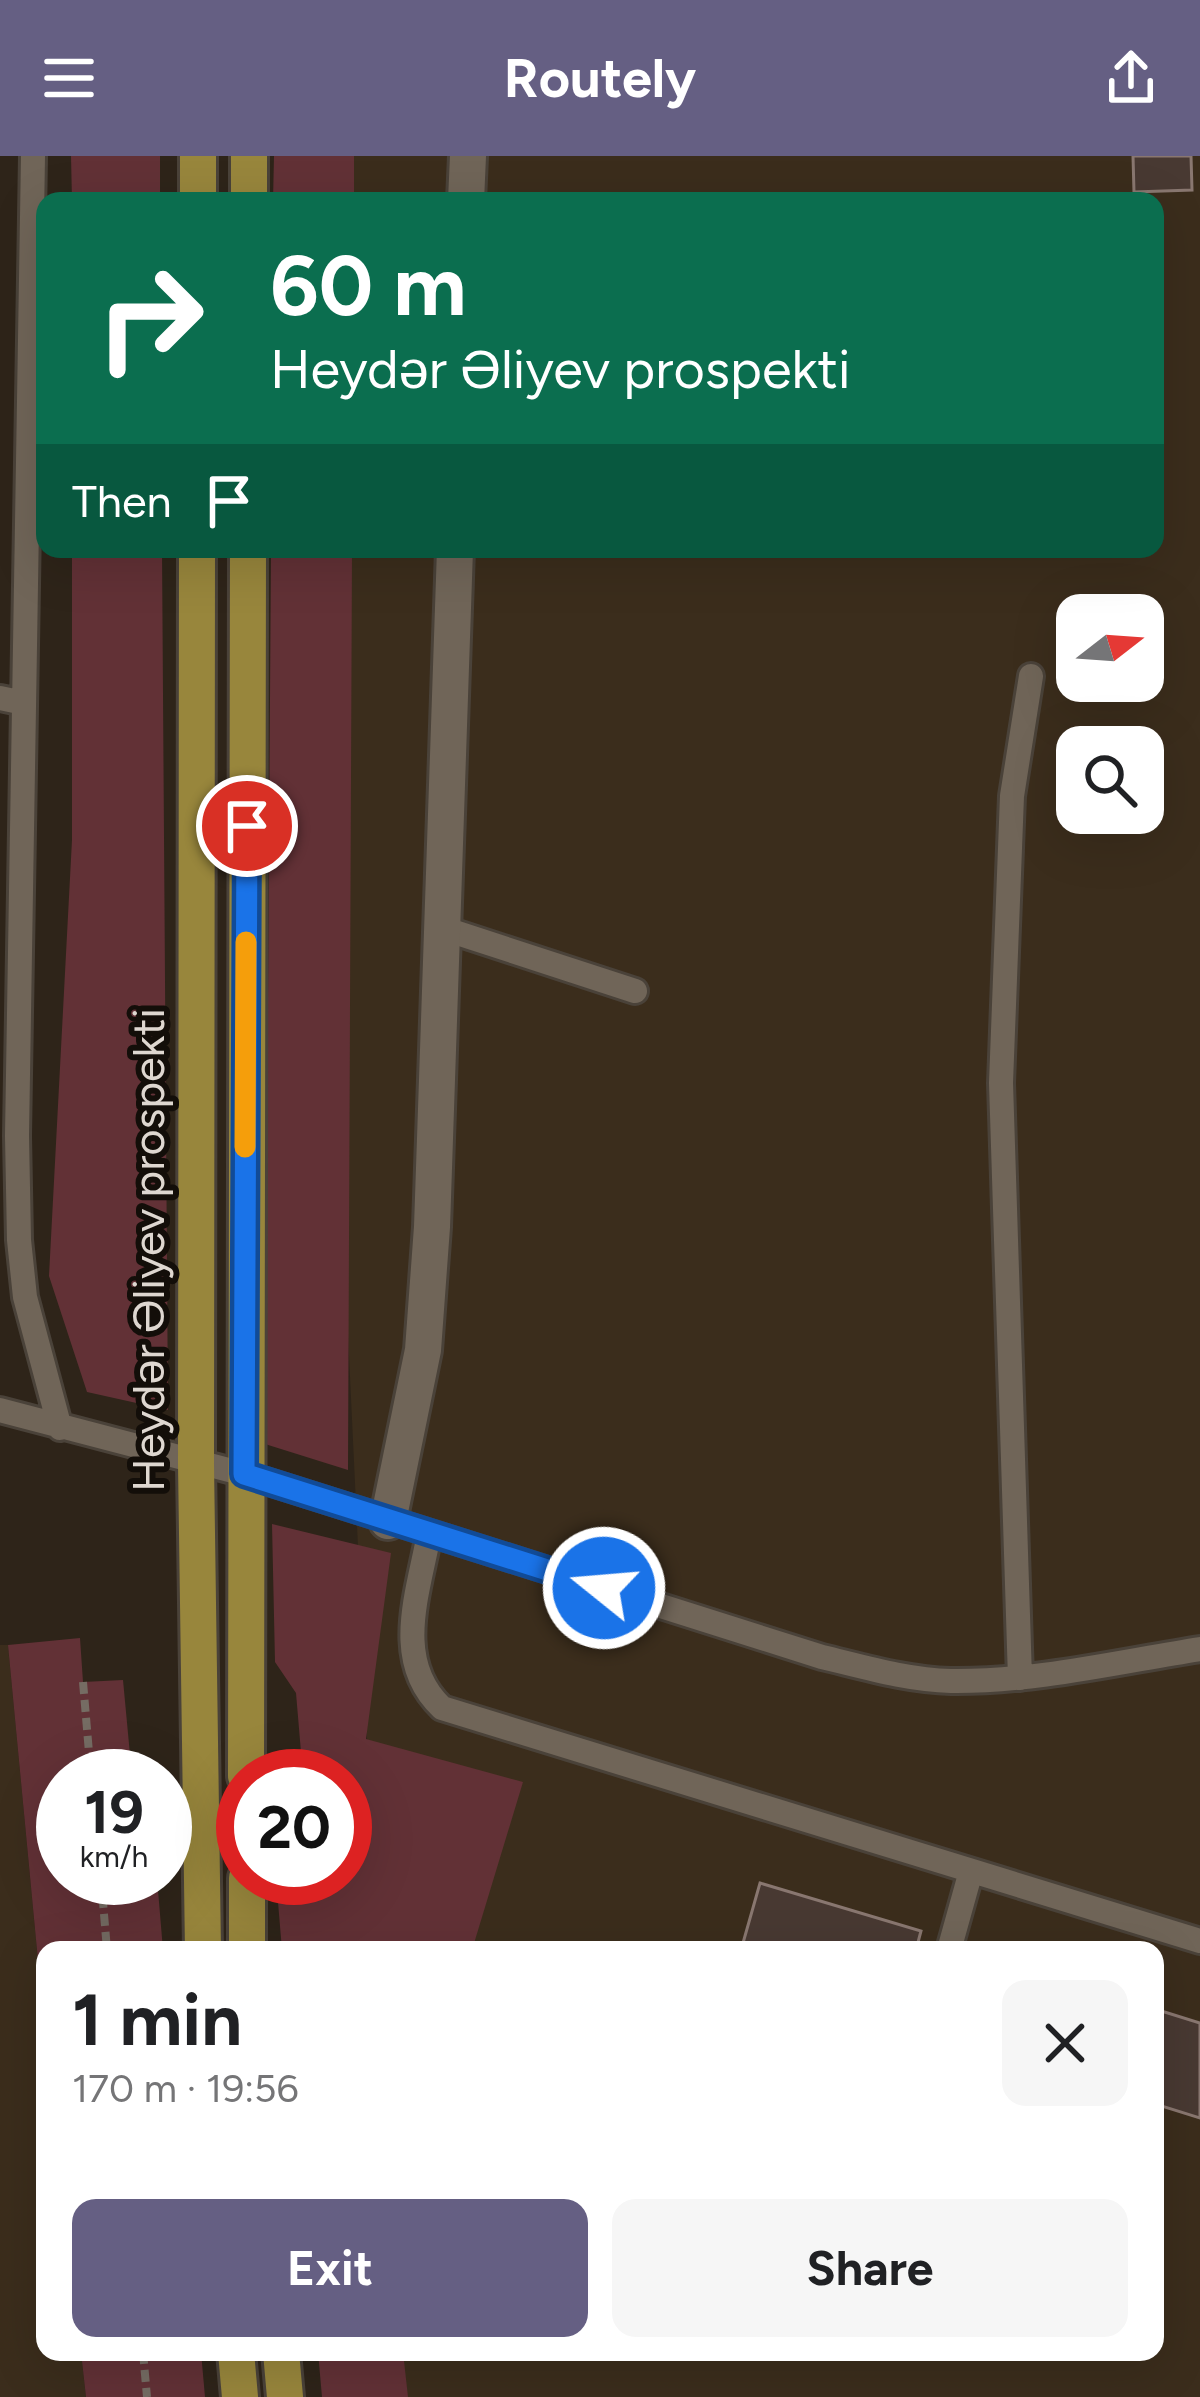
<!DOCTYPE html>
<meta charset="utf-8">
<style>
:root{--surface:#fff;--page:#f6f6f6;--text:#202124;--muted:#757577;--accent:#655f83}
body{margin:0;font-family:Figtree,sans-serif;background:var(--page);color:var(--text);height:100vh;display:flex;flex-direction:column;font-size:45px;white-space:nowrap}
*{box-sizing:border-box;margin:0}
p{font-size:39px;color:var(--muted)}
.icon{flex:none;width:66px;height:66px;fill:none;stroke:currentColor;stroke-width:2;stroke-linecap:round;stroke-linejoin:round}
.map{position:relative;flex:1;overflow:hidden}
.details{position:absolute;left:36px;top:1785px;width:1128px;height:420px;display:flex;flex-direction:column;background:var(--surface);border-radius:24px;box-shadow:0 12px 48px #0002}
.details>*{flex:none}
.top-card{position:absolute;left:36px;top:36px;width:1128px;height:366px;border-radius:24px;box-shadow:0 12px 48px #0002;background:#0b6e4f;color:#fff;overflow:hidden}
.needle{width:78px;rotate:73deg}
.controls{position:absolute;left:1056px;top:438px;display:grid;gap:24px}
.controls a{display:grid;place-items:center;width:108px;height:108px;border-radius:24px;background:var(--surface);box-shadow:0 12px 48px #0002;font-size:60px}
.speed{position:absolute;left:36px;top:1593px;display:flex;gap:24px;font-size:60px;font-weight:700;text-align:center}
.speed>*{display:grid;place-content:center;width:156px;height:156px;border-radius:50%;background:var(--surface);box-shadow:0 12px 48px #0002;line-height:1}
.speed small{font-size:30px;font-weight:400}
.speed .limit{border:18px solid #d22;background:#fff;color:#111}
.pin{position:absolute;display:grid;place-items:center;width:102px;height:102px;color:#fff;margin:-51px;border:6px solid #fff;border-radius:50%;box-shadow:0 3px 12px #0007}
.me{position:absolute;width:132px;margin:-66px;rotate:287deg;stroke-linejoin:round;filter:drop-shadow(0 0 9px #0008)}
.turn{display:flex;align-items:center;gap:42px;height:252px;padding:0 36px;font-size:54px}
.turn .icon{width:156px;height:156px;stroke-width:2.5}
.turn b{display:block;font-size:84px;line-height:102px}
.then{display:flex;align-items:center;height:114px;padding:0 36px;background:#0003;gap:24px;font-size:45px}
.round{display:grid;place-items:center;flex:none;width:126px;height:126px;border-radius:24px;background:var(--page)}
.head{display:flex;align-items:center;justify-content:space-between;height:204px;padding:0 36px}
h1{font-size:72px;font-weight:700;line-height:90px}
.cta{display:flex;gap:24px;margin-top:auto;padding:24px 36px}
.cta a{flex:1;height:138px;border-radius:24px;background:var(--accent);color:#fff;font-size:48px;font-weight:700;line-height:138px;text-align:center}
.cta a+a{background:var(--page);color:var(--text)}
header{display:flex;justify-content:space-between;align-items:center;height:156px;padding:0 36px;background:var(--accent);color:#fff;font-size:54px;font-weight:700}
.map>svg:first-child{display:block}
.built{fill:#3b2d1c;fill-rule:evenodd}
.green{fill:#623136}
.building{fill:#483932;stroke:#897770;stroke-width:3}
.lines{fill:none;stroke-linecap:round;stroke-linejoin:round}
.lane-casing{stroke:#4a4239;stroke-width:30}
.street-casing{stroke:#4a4239;stroke-width:42}
.primary-casing{stroke:#4a4239;stroke-width:42}
.path{stroke:#756c63;stroke-width:8;stroke-dasharray:12 6;stroke-linecap:butt}
.lane{stroke:#706558;stroke-width:24}
.street{stroke:#706558;stroke-width:36}
.primary{stroke:#98863c;stroke-width:36}
.route-casing{stroke:#114b97;stroke-width:30}
.route{stroke:#1a73e8;stroke-width:21}
.slow{stroke:#f59e0b;stroke-width:21}
.labels{text-anchor:middle;dominant-baseline:central;stroke-width:12;stroke-linejoin:round;paint-order:stroke}
.street-label{font-size:45px;fill:#ded7d0;stroke:#130e09}
</style>
<header><svg class="icon" aria-label="menu" viewBox="0 0 24 24"><path d="M4 6h16M4 12h16M4 18h16"/></svg>Routely<svg class="icon" aria-label="share" viewBox="0 0 24 24"><path d="M12 15V3M7 8l5-5 5 5M5 13v7h14v-7"/></svg></header>
<div class="map">
<svg width="1200" height="2241" viewBox="0 0 1200 2241">
<rect width="100%" height="100%" fill="#2e2419"/>
<path class="built" d="M292 0H1200V2241H397L395 2196H1155V1794H377L311 393H1155V45H294ZM1077 459H1143V525H1077ZM1077 591H1143V657H1077Z
M0 1489H8L45 1878V2196H81L86 2241H0Z"/>
<path class="green" d="M71 0H160V45H72Z
M274 0H354V45H273Z
M72 393H162L168 1254 87 1236 49 1120 72 684Z
M271 393H352L348 1314 265 1288Z
M272 1368 391 1397 366 1583 523 1626 472 1794H282L276 1722H345V1620H291L302 1608 296 1537 275 1506Z
M80 1482 83 1526 123 1524 132 1620H63V1722H157L163 1794H45V1878L8 1489Z
M81 2196H201L205 2241H86Z
M318 2196H403L408 2241H322Z"/>
<path class="building" d="M1133 0H1191L1192 34 1134 36Z
M760 1727 921 1775 916 1794H741Z
M1155 1853 1200 1867V1962L1155 1948Z"/>
<g class="lines">
<defs>
<path id="lane" d="M33 0 17 980 19 1084 25 1141 60 1272
M0 542 24 547
M442 772 635 835
M0 1254 244 1318 822 1501C864 1511 907 1524 951 1525 1034 1526 1118 1506 1200 1493
M429 1378C418 1438 392 1505 442 1552L1200 1785
M1020 1522 1001 927 1012 640 1031 520
M949 1794 971 1715"/>
<path id="street" d="M466 45 468 0
M388 1365 423 1194 432 1071 455 393"/>
<path id="primary" d="M198 45V0
M249 45V0
M197 393 196 1308 203 1794
M246 1620 248 393
M247 1722V1794
M236 2196 240 2241
M281 2196 285 2241"/>
</defs>
<use href="#lane" class="lane-casing"/>
<use href="#street" class="street-casing"/>
<use href="#primary" class="primary-casing"/>
<path class="path" d="M83 1526 91 1620
M101 1722 107 1794
M143 2196 147 2241"/>
<use href="#lane" class="lane"/>
<use href="#street" class="street"/>
<use href="#primary" class="primary"/>
</g>
<g class="lines">
<defs>
<path id="route" d="M247 670 244 1318 604 1432"/>
</defs>
<use href="#route" class="route-casing"/>
<use href="#route" class="route"/>
<path class="slow" d="M245 991 246 786"/>
</g>
<g class="labels">
<g class="street-label">
<text transform="translate(148 1094) rotate(-90)">Heydər Əliyev prospekti</text>
</g>
</g>
</svg>
<div class="controls">
<a><svg class="needle" viewBox="-14 -14 28 28"><path d="M0-13l5 13h-10z" fill="#e53935"/><path d="M0 13l5-13h-10z" fill="#757577"/></svg></a>
<a><svg class="icon" aria-label="search" viewBox="0 0 24 24"><circle cx="10" cy="10" r="6"/><path d="M15 15l6 6"/></svg></a>
</div>
<div class="speed"><div>19<small>km/h</small></div><div class="limit">20</div></div>
<div class="pin" style="left:247px;top:670px;background:#d93025"><svg class="icon" aria-label="arrive" viewBox="0 0 24 24"><path d="M6 21V4h12l-3 4 3 4H6"/></svg></div>
<svg class="me" style="left:604px;top:1432px" viewBox="-20 -20 40 40"><circle r="17" fill="#1a73e8" stroke="#fff" stroke-width="3"/><path d="M0-11L8 9 0 5-8 9z" fill="#fff"/></svg>
<div class="top-card">
<div class="turn"><svg class="icon" aria-label="right" viewBox="0 0 24 24"><path d="M7 20v-9h11M14 6l5 5-5 5"/></svg><div><b>60 m</b>Heydər Əliyev prospekti</div></div>
<div class="then">Then<svg class="icon" aria-label="arrive" viewBox="0 0 24 24"><path d="M6 21V4h12l-3 4 3 4H6"/></svg></div>
</div>
<section class="details">
<div class="head"><div><h1>1 min</h1><p>170 m · 19:56</p></div><a class="round"><svg class="icon" aria-label="close" viewBox="0 0 24 24"><path d="M6 6l12 12M18 6L6 18"/></svg></a></div>
<div class="cta"><a>Exit</a><a>Share</a></div>
</section>
</div>
